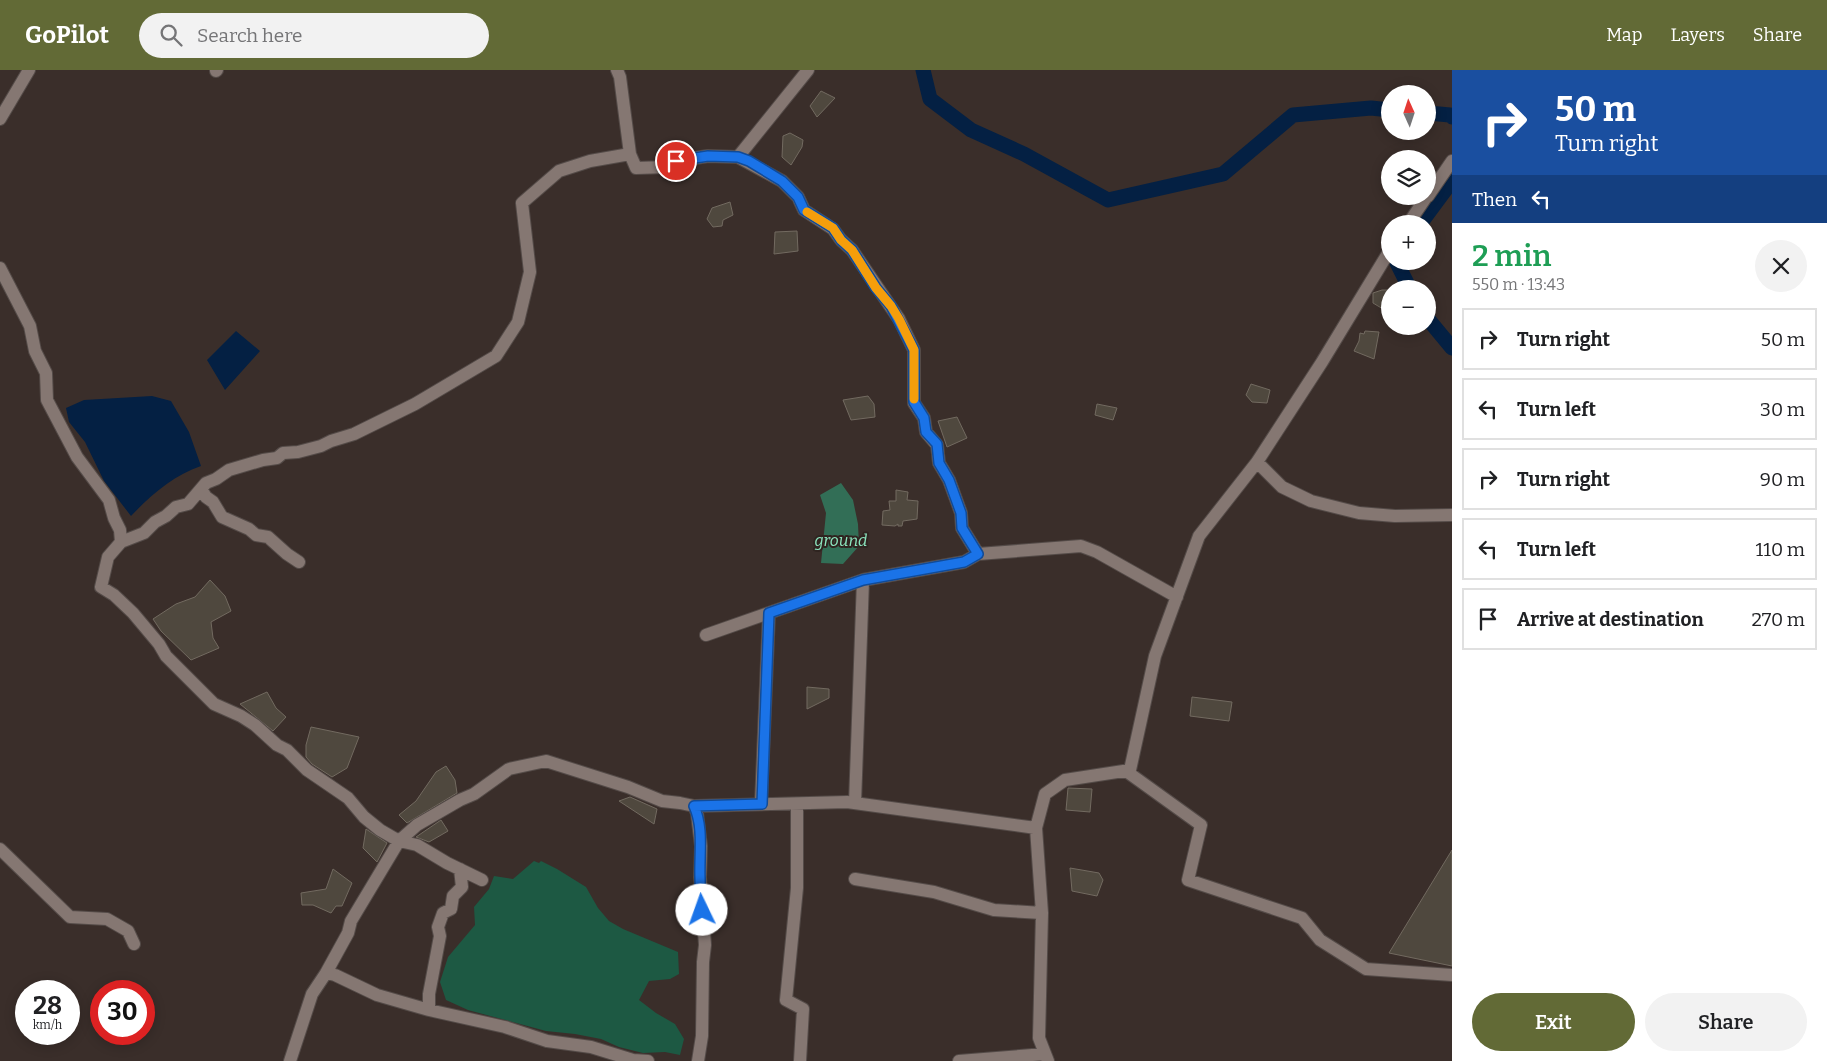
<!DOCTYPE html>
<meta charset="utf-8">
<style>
:root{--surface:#fff;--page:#f2f2f2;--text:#202124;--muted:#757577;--line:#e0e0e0;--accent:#626a36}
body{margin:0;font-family:Bitter,serif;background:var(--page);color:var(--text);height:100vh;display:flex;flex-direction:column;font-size:19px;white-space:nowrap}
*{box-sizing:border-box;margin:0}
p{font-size:16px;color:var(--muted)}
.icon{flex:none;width:28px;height:28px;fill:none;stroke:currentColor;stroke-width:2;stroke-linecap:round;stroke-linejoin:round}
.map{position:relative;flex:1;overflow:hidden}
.side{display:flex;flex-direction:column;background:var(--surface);width:375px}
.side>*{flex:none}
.hud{background:#1a4fa0;color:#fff;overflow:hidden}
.needle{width:32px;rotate:357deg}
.fabs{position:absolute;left:1381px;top:15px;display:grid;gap:10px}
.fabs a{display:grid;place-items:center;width:55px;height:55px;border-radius:50%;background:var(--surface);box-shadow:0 2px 12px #0003;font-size:25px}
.speed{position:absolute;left:15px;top:910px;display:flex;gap:10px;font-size:25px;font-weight:700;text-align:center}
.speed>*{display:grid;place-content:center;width:65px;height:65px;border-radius:50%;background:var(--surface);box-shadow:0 2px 12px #0003;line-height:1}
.speed small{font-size:12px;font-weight:400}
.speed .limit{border:8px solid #d22;background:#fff;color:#111}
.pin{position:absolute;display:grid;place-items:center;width:42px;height:42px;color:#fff;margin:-21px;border:2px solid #fff;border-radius:50%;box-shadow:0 1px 5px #0007}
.me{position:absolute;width:55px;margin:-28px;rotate:357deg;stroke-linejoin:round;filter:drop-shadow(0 0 4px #0008)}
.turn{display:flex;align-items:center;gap:18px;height:105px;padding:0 20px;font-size:22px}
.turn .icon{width:65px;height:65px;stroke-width:2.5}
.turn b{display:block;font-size:35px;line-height:42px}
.then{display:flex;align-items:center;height:48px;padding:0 20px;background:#0003;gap:10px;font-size:19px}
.round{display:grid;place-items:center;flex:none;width:52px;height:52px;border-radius:26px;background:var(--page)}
.headline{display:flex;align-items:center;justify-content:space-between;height:85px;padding:0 20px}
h1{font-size:30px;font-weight:600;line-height:38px;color:#1e9e55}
.primary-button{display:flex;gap:10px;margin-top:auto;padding:10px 20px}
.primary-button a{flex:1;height:58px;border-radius:30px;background:var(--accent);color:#fff;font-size:20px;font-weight:600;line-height:58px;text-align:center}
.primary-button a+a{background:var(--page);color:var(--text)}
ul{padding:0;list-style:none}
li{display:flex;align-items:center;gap:15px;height:62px;margin:0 10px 8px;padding:0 10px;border:2px solid var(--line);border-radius:0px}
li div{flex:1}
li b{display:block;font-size:19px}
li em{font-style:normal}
header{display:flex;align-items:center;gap:30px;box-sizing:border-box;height:70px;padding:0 25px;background:var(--accent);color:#fff}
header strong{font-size:24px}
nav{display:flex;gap:28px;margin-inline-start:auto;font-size:18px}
.search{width:350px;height:45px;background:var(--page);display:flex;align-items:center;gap:12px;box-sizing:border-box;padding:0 18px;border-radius:28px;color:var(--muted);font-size:19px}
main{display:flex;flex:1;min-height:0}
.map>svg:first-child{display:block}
.green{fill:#1d5943}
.forest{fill:#326e56}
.water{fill:#042043}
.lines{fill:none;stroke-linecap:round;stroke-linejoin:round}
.canal{stroke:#042043;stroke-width:15}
.building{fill:#4f483e;stroke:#726a60}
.minor-casing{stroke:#544b48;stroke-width:14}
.minor{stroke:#857772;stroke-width:12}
.route-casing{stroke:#114b97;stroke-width:12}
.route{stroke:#1a73e8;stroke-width:9}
.slow{stroke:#f59e0b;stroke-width:9}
.labels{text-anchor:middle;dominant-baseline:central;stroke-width:4;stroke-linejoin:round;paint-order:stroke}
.park-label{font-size:16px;font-style:italic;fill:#8ce6bf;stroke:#2f2420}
</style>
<header>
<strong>GoPilot</strong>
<div class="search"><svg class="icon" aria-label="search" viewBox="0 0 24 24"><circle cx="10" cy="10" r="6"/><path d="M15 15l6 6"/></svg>Search here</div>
<nav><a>Map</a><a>Layers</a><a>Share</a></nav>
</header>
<main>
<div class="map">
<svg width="1452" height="991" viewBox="0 0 1452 991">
<rect width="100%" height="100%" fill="#3a2e2a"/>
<path class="green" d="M534 791 539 793 541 791 557 799 586 817 598 838 609 851 623 859 678 882 679 904 670 909 649 911 639 930 656 943 675 954 684 969 680 985 665 982 643 983 619 977 601 969 575 964 546 961 468 940 446 930 440 912 448 887 475 855 474 837 489 819 494 806 513 809Z"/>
<path class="forest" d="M841 413 853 430 858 454 859 476 843 494 821 493 826 443 820 425Z"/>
<path class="water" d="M236 261 260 281 225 320 207 290Z
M152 326 171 331 189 362 201 396C174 405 151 425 131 446L104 411 85 372 69 352 66 338 84 330Z"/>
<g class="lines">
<path class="canal" d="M923 0 930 29 971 60 1024 84 1108 130 1223 104 1293 45 1371 38 1390 40
M1428 43 1450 45 1452 47
M1420 154 1452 111
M1396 191 1410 219
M1428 249 1452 278"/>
</g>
<path class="building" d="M821 21 835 28 817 47 810 36Z
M790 63 803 70 802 77 791 95 782 87 783 66Z
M730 132 733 145 723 150 722 156 713 157 707 149 712 138Z
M797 161 798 181 774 184 775 162Z
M1382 220H1390V239H1383L1373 233V223Z
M1365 261 1379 262 1374 289 1354 281 1359 271 1360 263 1364 264Z
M1251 314 1270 320 1267 333 1252 332 1246 325Z
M868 326 874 334 875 347 851 350 843 330Z
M1097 334 1117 338 1113 350 1095 345Z
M957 347 967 368 947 377 938 351Z
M896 420 908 422 907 430 918 431 917 449 903 451 902 456H898V454L895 456 882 455 883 441 890 440 889 431H896Z
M210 510 225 526 231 541 211 552 213 568 219 578 191 590 161 561 153 549 176 534 195 527Z
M807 617 829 619V628L807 639Z
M267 622 276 638 286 647 273 661 240 634Z
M1192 627 1232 632 1229 651 1190 646Z
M311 657 359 667 347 698 332 707 312 694 306 687V675Z
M446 696 455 710 457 723 407 753 399 745 416 731 436 702Z
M1068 718 1092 719 1090 742 1066 740Z
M630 727 657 739 654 754 619 731Z
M441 750 448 761 429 772 416 767Z
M366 759 387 773 377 792 363 778Z
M1452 780V896L1389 883Z
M1070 798 1099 803 1103 810 1097 826 1072 821Z
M333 799 352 813 342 836H336L331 843 313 835H302L301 823 326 819Z"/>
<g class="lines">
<defs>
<path id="minor" d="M617 0 620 7 630 84 636 98 667 97 676 91 708 86 738 87 782 111 798 127 804 140 833 159 841 170 852 180 899 249 914 280V333L924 348 926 362 937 375 939 393 949 410 961 443 962 458 978 484
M216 1 217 0
M0 49 29 0
M738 87 808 0
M1428 126 1452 91
M1408 154 1427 126
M0 198 30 256 35 281 46 303 47 330 77 387 109 430 114 448 120 460 121 472 108 487 101 517 114 525 133 543 159 574 166 586 214 634 241 646 255 655 277 675 287 680 307 700 348 728 364 747 380 760 399 771 417 755 460 730 474 724 509 699 546 691 628 717 662 731 680 733 694 736 697 743 701 776 700 807 705 875 703 892 702 966 698 991
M1257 392 1282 417 1311 431 1359 443 1395 446 1452 445
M201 419 206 427 213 432 222 447 249 459 256 465 268 467 287 484 299 492
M121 472 144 463 155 452 166 446 176 437 188 434 206 413 216 409 229 400 263 390 277 388 283 383 298 382 321 376 331 371 354 364 415 334 496 286 518 252 530 202 522 133 559 101 590 91 630 84
M706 565 863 510 964 492 978 484 1081 476 1097 482 1177 527
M1126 701 1201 755 1188 810 1302 848 1320 870 1366 899 1452 905
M855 733 863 510
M761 734 769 543
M797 734V818L786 930 803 939 800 991
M694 736 847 732 1036 758
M0 779 70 847 107 849 128 861 134 874
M855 809 934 822 994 840 1042 843
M326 903 348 863 351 851 399 771 417 775 447 793 482 810
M429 940V924L440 866 438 857 443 843 451 839 453 826 462 817 460 799
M290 991 312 924 326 903 335 905 377 925 429 940 505 957 547 971 591 977 633 990 648 991
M959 991 1045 984
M1048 991 1039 968 1042 843 1036 758 1045 724 1065 710 1130 700 1155 586 1199 466 1257 392 1322 292 1390 180"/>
</defs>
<use href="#minor" class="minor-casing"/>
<use href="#minor" class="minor"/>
</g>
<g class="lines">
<defs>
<path id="route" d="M676 91 708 86 738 87 749 91 782 111 798 127 804 140 833 158 841 170 852 180 876 218 891 236 914 280V332L924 348 926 362 937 374 939 393 949 410 961 443 962 458 978 484 964 492 863 510 769 543 762 734 694 736C704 758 699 784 700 808 700 818 701 829 702 840"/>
</defs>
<use href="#route" class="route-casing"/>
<use href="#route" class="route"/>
<path class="slow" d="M807 142 833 158 841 170 852 180 876 218 891 236 899 249 914 280V329"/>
</g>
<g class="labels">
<g class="park-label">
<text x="841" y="470">ground</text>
</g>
</g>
</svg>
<div class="fabs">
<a><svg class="needle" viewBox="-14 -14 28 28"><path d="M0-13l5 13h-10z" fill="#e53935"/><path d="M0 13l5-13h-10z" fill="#757577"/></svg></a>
<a><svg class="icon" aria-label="layers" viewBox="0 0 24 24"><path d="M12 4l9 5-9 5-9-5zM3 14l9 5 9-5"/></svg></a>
<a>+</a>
<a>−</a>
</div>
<div class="speed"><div>28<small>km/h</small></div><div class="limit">30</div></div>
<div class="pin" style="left:676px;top:91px;background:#d93025"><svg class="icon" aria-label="arrive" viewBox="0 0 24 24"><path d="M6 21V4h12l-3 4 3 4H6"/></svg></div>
<svg class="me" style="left:702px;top:840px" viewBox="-20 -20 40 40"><circle r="19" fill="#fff"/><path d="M0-13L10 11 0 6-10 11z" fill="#1a73e8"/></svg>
</div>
<section class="side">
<div class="hud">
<div class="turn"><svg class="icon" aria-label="right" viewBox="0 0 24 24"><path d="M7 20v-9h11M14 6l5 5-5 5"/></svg><div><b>50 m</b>Turn right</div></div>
<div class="then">Then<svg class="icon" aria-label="left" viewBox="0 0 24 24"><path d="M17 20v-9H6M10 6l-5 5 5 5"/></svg></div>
</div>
<div class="headline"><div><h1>2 min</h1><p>550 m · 13:43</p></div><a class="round"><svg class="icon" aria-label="close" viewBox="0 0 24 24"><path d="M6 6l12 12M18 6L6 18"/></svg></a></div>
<ul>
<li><svg class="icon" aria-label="right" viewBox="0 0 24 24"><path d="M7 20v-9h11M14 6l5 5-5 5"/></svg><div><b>Turn right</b></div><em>50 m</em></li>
<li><svg class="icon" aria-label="left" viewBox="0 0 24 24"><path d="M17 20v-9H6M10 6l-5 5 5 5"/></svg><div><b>Turn left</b></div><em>30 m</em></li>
<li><svg class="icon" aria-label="right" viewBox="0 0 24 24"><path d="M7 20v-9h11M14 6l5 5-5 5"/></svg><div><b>Turn right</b></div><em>90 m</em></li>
<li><svg class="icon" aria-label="left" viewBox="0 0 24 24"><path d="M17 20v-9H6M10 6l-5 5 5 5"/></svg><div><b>Turn left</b></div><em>110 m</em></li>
<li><svg class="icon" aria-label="arrive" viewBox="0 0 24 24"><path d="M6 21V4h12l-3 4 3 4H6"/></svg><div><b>Arrive at destination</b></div><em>270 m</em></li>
</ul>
<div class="primary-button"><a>Exit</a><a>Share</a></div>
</section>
</main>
